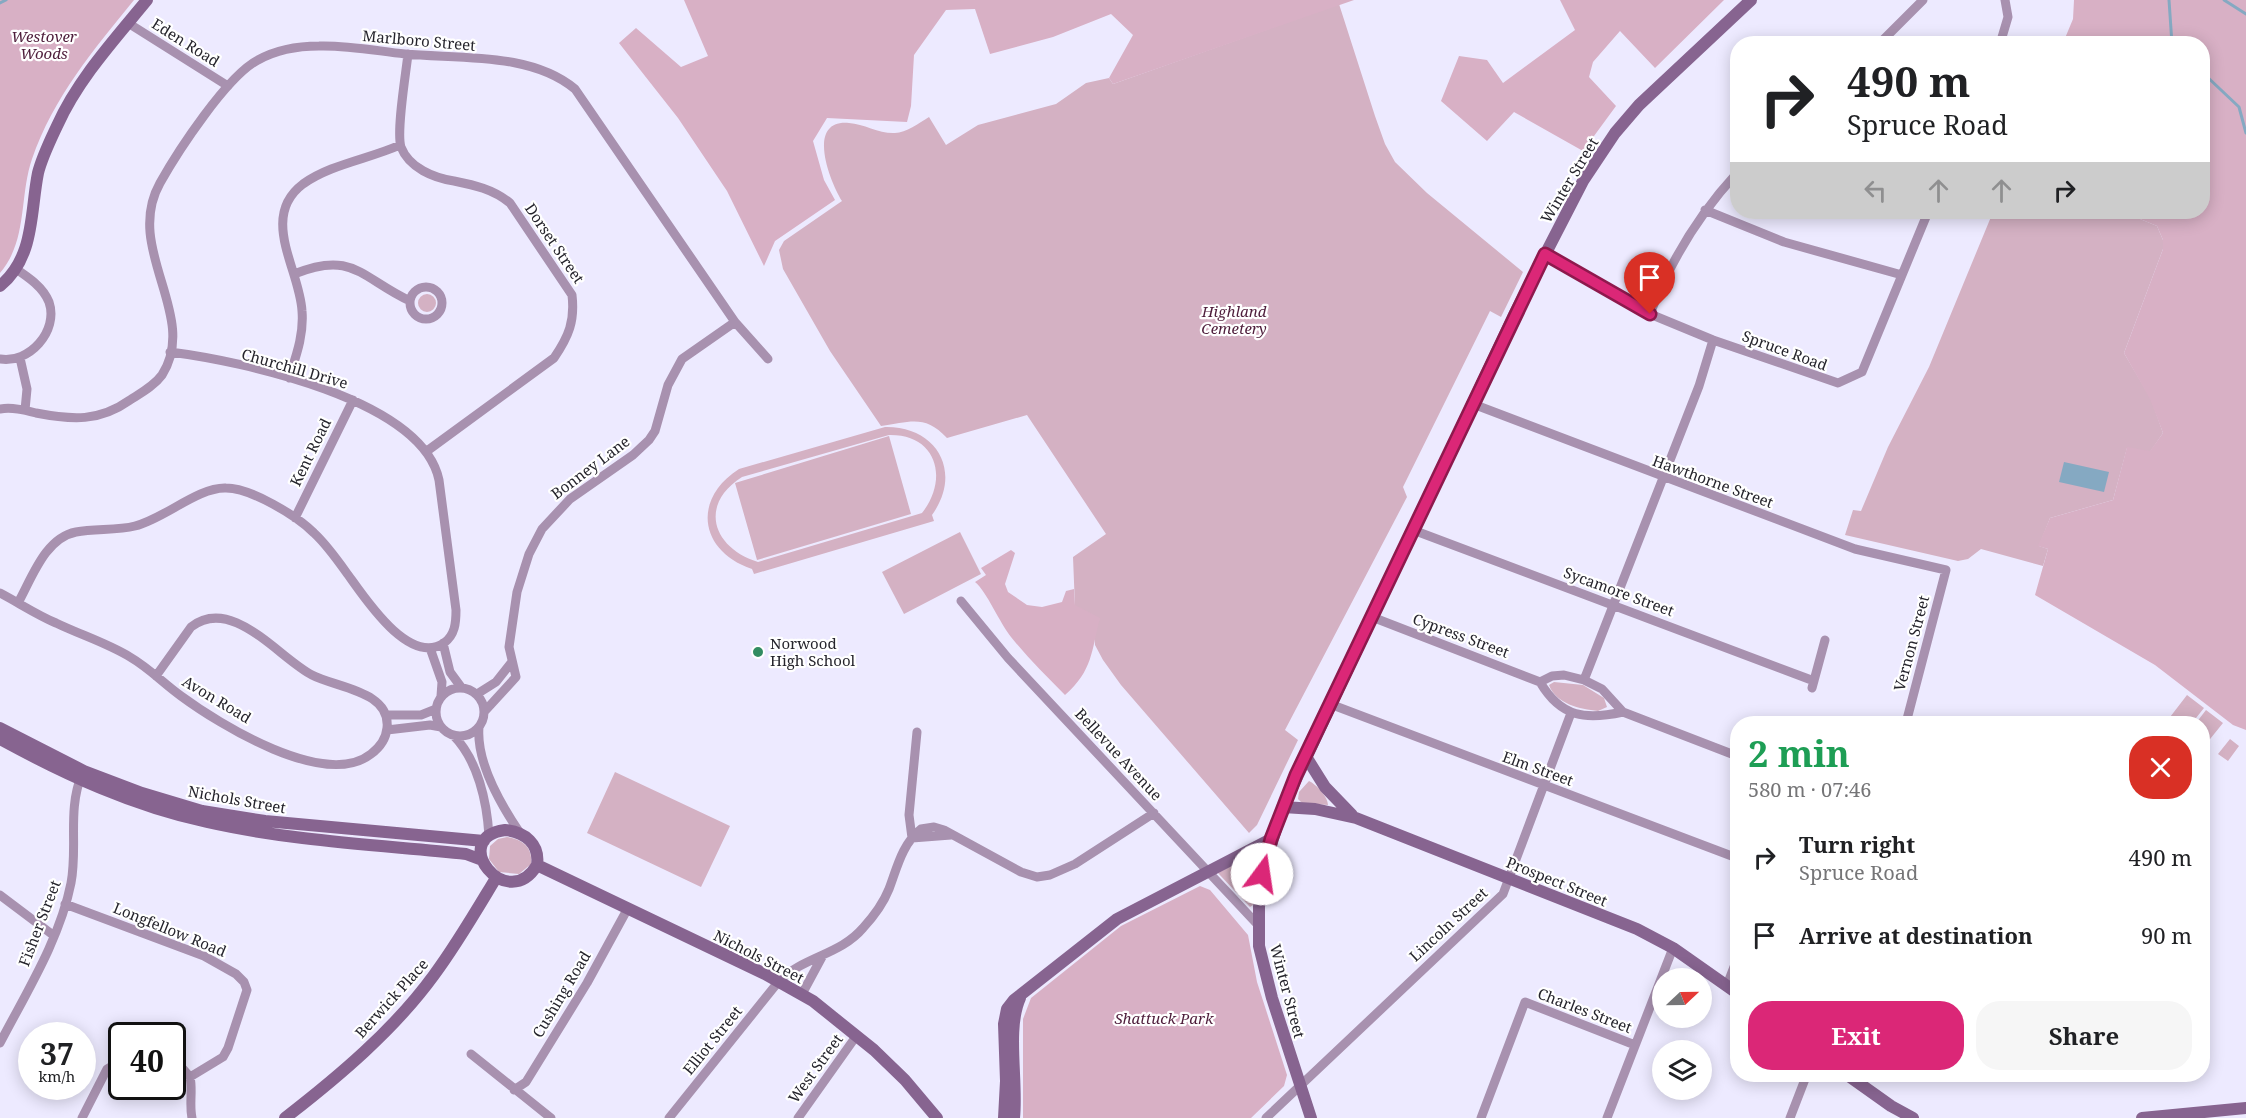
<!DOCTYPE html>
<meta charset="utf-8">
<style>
:root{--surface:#fff;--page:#f6f6f6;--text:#202124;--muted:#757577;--accent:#db2777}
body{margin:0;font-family:"Noto Serif",serif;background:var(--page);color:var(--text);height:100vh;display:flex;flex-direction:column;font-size:22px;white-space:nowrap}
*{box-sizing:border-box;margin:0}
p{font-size:20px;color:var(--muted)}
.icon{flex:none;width:33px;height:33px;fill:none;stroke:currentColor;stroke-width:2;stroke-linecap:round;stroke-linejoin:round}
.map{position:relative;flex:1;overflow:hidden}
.details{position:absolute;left:1730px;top:716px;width:480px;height:366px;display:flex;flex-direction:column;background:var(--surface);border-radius:24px;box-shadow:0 3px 15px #0003}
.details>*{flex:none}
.guide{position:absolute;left:1730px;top:36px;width:480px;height:183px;border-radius:24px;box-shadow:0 3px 15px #0003;background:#fff;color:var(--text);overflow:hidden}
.needle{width:39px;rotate:68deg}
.tools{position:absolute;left:1652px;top:968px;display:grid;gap:12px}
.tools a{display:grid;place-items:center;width:60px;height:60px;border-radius:50%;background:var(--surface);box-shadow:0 3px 15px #0003;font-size:30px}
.speed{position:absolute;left:18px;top:1022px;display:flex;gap:12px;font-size:30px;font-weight:700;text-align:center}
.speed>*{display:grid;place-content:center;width:78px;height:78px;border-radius:50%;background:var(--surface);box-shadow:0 3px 15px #0003;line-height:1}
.speed small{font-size:15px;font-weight:400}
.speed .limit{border:3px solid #111;border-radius:9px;background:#fff;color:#111}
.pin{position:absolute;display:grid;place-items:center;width:51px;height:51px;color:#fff;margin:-62px -26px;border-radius:50% 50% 50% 0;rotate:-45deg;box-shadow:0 0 6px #0007}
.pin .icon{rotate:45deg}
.me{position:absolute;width:66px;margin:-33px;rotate:14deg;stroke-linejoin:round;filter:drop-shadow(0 0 4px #0008)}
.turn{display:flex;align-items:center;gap:21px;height:126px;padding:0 18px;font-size:27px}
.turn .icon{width:78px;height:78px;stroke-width:2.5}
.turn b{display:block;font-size:42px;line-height:51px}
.lanes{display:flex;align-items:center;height:57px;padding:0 18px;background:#0003;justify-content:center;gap:30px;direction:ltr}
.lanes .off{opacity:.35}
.round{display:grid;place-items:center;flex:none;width:63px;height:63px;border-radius:24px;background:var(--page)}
.head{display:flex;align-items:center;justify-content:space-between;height:102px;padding:0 18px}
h1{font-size:36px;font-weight:700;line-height:45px;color:#1e9e55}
.cta{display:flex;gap:12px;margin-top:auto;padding:12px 18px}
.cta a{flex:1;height:69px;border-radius:24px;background:var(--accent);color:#fff;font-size:24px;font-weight:700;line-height:69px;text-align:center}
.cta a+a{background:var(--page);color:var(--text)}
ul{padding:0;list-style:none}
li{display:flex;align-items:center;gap:18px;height:78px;padding:0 18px}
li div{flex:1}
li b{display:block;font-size:22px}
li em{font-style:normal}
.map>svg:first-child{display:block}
.green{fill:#d4b1c3;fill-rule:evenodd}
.forest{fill:#d8b0c5}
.water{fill:#85a9c2}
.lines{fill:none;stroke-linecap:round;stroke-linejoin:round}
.stream{stroke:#85a9c2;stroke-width:3}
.street{stroke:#a891af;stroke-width:9}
.secondary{stroke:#876490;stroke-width:12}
.route-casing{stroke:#8e194d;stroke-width:15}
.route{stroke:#db2777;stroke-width:10}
.poi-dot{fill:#328c62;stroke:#fff;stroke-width:2}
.labels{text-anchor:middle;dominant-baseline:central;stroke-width:4.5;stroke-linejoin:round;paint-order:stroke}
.park-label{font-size:15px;font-style:italic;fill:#4e1d3b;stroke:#fff}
.street-label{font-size:15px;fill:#25242c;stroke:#fff}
.poi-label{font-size:15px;fill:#25242c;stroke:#fff;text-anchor:start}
</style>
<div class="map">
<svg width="2246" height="1118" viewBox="0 0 2246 1118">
<rect width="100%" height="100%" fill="#edeaff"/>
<path class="green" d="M1339 4 1375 116 1385 144 1395 162 1427 193 1523 272 1501 317 1490 311 1403 487 1407 497 1285 730 1298 740 1257 825 1249 833 1121 685 1103 660 1095 645 1094 631 1075 607 1073 557 1106 534 1027 415 947 438C925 414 910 422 881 426L830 351 783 269 779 250 784 241 842 201C830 182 805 119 849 123 864 124 880 134 895 133 906 133 919 123 929 117L946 145 978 125 1056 104 1086 83 1109 78 1113 84Z
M1993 212H2123L2157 226 2163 240V249L2124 353 2151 399 2163 433 2150 452 2127 448 2113 500 2050 518 2039 546 2048 549 2043 566 1981 549 1968 559 1958 561 1845 535 1853 510 1861 511 1888 447 1929 367Z
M418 303a9 9 0 1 1 18 0a9 9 0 1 1-18 0Z
M885 427C937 426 963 472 932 515L934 521 754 574 752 569C699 551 692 499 739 469ZM889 435C937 434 949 479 922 513L758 562C713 548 698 505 742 477Z
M889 436 911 514 757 560 735 483Z
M960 532 981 574 904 614 882 572Z
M1554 682 1583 685 1604 698 1607 707 1598 711C1580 709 1556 704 1549 685Z
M2187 695 2204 708 2192 723H2169L2167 721Z
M2206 710 2223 723 2202 749V723H2196Z
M2230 739 2239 746 2228 761 2218 754Z
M615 772 730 826 701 887 587 833Z
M1309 781C1316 784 1328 797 1328 805L1302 803 1298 799 1299 792Z
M507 837C522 839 533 847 531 864L519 874 499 872 489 859 490 846 498 839Z
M1257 852 1259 858 1253 905 1250 907 1218 873Z"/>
<path class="forest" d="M0 0H134C94 49 53 98 32 159 19 197 28 240 0 273Z
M684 0H1354L1113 84 1109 78 1133 35 1111 14 1053 37 990 54 975 9 946 10 914 55 911 106 907 122 827 118 813 141 824 180 835 200 775 241 764 266 727 191 678 118 619 43 636 28 681 67 708 56Z
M1560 0H1724L1655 68 1620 31 1593 62 1589 77 1616 106 1583 151 1514 112 1487 141 1441 101 1459 56 1487 60 1503 83 1575 30Z
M2074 0H2246V730L2233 725 2155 665 2035 595 2048 549 2038 546 2050 518 2113 500 2127 447 2150 451 2163 433 2150 399 2124 353 2163 249V240L2157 226 2123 212H2202V44L2063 43 2073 19Z
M1011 550 1015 553 1005 584 1008 592 1027 605 1042 607 1062 602 1066 591 1074 589 1075 605 1100 618C1091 652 1093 670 1065 695 1046 676 1027 657 1011 637 999 622 987 592 975 582L986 575 981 568Z
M1200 886 1210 890 1248 935 1257 982 1287 1075 1284 1086 1251 1118H1023V1019L1031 998 1121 926Z"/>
<path class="water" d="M2064 462 2109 472 2104 492 2059 482Z"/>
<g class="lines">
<path class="stream" d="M2169 0 2172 44
M2224 0 2246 14
M0 3 6 0
M2202 72 2239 107 2246 133"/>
<path class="street" d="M128 23 228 86
M1879 44 1923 0
M2000 44 2008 17 2005 0
M408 54C406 73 396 132 401 147 409 168 434 178 454 181 474 185 493 189 510 203L572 295C575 321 569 336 554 358L427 451
M1705 210 1784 242 1902 275
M1544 254 1650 314 1713 340 1838 383 1862 372 1928 212
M294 274C353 250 361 278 410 301
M410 303a16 16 0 1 1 32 0a16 16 0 1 1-32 0Z
M1650 314C1670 262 1699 214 1737 173
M20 358 27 389 25 410
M0 359C29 364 59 331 49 302 43 287 28 277 16 269
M289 378C296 356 304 335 302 311 300 270 259 217 303 184 331 164 369 159 400 145
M1473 404 1855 549 1946 570 1906 723
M0 409C12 407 24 410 36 413 72 420 99 422 130 400 141 393 154 386 162 375 200 315 123 249 160 183 178 151 227 76 258 60 276 50 299 46 319 46 347 45 377 51 405 54 459 59 531 52 575 89L735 322 768 359
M295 518 353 400
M1413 530 1814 681
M0 593C19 603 37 615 56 623 81 635 107 643 130 657 149 668 163 683 181 696 219 724 325 790 371 754 379 748 386 739 387 728 391 691 337 688 312 675 279 658 232 595 191 627L156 676
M961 601 1008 658 1258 925
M18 603C32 578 45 538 76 532 95 528 116 531 135 526 164 519 198 487 226 488 251 488 297 516 314 533 326 544 336 558 346 572 363 595 408 667 444 643 455 635 456 623 456 610L439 480C422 399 241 361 170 352
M1372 617 1540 682C1561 718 1586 720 1623 712
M443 643 450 672 461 687
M430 648 442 682 441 696
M1584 680 1699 386 1713 340
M1540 682 1552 676 1564 675 1584 680 1602 689 1623 712 1737 756
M436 712a24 24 0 1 1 48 0a24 24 0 1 1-48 0Z
M1812 688 1825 640
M477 694 496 682 511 663
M1330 704 1737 858
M484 712 516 677 509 647 517 592 529 554 542 529 570 499 633 455 649 440 655 431 668 385 682 359 735 322
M386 715H421L436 709
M479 727C476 763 501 805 520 833
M387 730 430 725 441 727
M453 735C478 760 487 802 489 836
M912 838 909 815 917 732
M912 838 951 835
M0 895 53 935
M65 904 204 956 236 974 244 982 247 990 228 1048 223 1057 190 1077C193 1091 189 1103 192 1118
M1727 985 1737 959
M802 994 823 955
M0 1043C26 993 60 939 71 883 78 847 67 810 82 774
M471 1054 551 1118
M172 1064 183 1069 190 1077
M514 1090 526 1082 587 983 628 908
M82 1118 107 1069 122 1060
M669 1118 779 981C805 956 840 955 863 928 874 916 883 904 889 889 897 868 902 844 921 829L934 827 944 830 1021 872 1037 877 1050 875 1075 864 1154 813
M798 1118 857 1035
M1266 1118 1503 894 1571 713
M1481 1118 1525 1002 1635 1045
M1607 1118 1673 948
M1790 1118 1807 1074"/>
<path class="secondary" d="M0 286C35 257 30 213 38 173 42 157 50 141 57 126 78 79 115 39 147 0
M0 728 84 771 142 793 202 811 265 821 484 841
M0 739C66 775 133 806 207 822 291 841 380 845 466 854L482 860
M1305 755 1325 787 1352 815
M1283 807 1315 809 1356 818 1637 929 1673 948 1737 993
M505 830C525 832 540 844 537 865 507 915 447 838 505 830Z
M537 865 765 974 813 1001 874 1050 905 1080 937 1118
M1846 1074 1891 1106 1913 1118
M285 1118C338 1077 394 1030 434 975 457 944 476 911 496 878
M1004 1118 1006 1081 1004 1024 1007 1009 1014 1000 1117 919 1271 839
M1014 1118C1018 1082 1006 1029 1020 998
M1311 1118 1272 998 1259 946V907L1262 874 1283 807 1514 315 1583 181 1615 133 1639 105 1751 0
M2142 1118 2246 1108"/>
</g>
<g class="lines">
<defs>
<path id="route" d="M1262 874 1271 839 1296 775 1545 254 1650 314"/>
</defs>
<use href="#route" class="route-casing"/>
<use href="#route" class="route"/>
</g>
<circle class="poi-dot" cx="758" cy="652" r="6"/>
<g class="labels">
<g class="park-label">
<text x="44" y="36">Westover<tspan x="44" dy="17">Woods</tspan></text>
<text x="1234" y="311">Highland<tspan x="1234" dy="17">Cemetery</tspan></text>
<text x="1164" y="1018">Shattuck Park</text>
</g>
<g class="street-label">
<text transform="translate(419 40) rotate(5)">Marlboro Street</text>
<text transform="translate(186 42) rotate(32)">Eden Road</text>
<text transform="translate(1569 180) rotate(-59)">Winter Street</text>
<text transform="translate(555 243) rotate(56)">Dorset Street</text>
<text transform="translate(1785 350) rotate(20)">Spruce Road</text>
<text transform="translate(295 368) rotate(16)">Churchill Drive</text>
<text transform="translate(310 452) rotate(-64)">Kent Road</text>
<text transform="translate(590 467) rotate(-37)">Bonney Lane</text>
<text transform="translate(1713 481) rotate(20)">Hawthorne Street</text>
<text transform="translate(1619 591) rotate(20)">Sycamore Street</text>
<text transform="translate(1461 635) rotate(20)">Cypress Street</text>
<text transform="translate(1911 643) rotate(-75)">Vernon Street</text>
<text transform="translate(217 699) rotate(31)">Avon Road</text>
<text transform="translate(1119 754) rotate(47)">Bellevue Avenue</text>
<text transform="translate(1538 768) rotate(20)">Elm Street</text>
<text transform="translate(237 799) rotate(10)">Nichols Street</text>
<text transform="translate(1557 881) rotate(22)">Prospect Street</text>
<text transform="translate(39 923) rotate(-69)">Fisher Street</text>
<text transform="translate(1448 924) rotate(-43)">Lincoln Street</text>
<text transform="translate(170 929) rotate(22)">Longfellow Road</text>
<text transform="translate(759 956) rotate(27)">Nichols Street</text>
<text transform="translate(1288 991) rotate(75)">Winter Street</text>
<text transform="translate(561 994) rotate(-59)">Cushing Road</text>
<text transform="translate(391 998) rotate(-48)">Berwick Place</text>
<text transform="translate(1585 1010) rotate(21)">Charles Street</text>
<text transform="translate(712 1040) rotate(-51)">Elliot Street</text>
<text transform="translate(815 1068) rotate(-54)">West Street</text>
</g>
<g class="poi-label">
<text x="770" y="643">Norwood<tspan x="770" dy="17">High School</tspan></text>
</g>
</g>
</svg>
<div class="tools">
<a><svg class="needle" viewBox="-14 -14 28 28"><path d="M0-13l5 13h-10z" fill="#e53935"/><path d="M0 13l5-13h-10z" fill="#757577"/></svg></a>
<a><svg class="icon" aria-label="layers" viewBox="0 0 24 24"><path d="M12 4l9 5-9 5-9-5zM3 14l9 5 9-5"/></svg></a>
</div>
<div class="speed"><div>37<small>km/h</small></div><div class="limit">40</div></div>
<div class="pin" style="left:1650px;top:314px;background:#d93025"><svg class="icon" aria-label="arrive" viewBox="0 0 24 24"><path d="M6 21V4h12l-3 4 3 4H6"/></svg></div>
<svg class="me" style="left:1262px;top:874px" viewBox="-20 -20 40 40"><circle r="19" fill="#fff"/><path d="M0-13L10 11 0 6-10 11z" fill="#db2777"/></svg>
<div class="guide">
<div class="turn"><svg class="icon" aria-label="right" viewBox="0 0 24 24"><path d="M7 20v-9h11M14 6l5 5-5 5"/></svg><div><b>490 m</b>Spruce Road</div></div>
<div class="lanes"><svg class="icon off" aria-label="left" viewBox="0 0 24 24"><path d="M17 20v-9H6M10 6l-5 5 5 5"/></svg><svg class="icon off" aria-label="ahead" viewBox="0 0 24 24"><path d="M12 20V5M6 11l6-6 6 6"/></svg><svg class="icon off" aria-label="ahead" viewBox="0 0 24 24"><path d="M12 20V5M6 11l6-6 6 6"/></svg><svg class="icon" aria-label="right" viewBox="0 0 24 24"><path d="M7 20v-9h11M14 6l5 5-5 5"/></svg></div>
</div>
<section class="details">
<div class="head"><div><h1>2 min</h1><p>580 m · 07:46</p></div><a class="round" style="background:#d93025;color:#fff"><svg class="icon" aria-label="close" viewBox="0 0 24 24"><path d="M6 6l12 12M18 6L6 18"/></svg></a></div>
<ul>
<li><svg class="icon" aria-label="right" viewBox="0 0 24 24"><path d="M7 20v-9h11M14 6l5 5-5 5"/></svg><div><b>Turn right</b><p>Spruce Road</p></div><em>490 m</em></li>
<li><svg class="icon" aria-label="arrive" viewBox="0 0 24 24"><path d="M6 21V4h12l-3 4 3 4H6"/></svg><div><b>Arrive at destination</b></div><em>90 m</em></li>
</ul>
<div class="cta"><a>Exit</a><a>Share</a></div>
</section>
</div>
